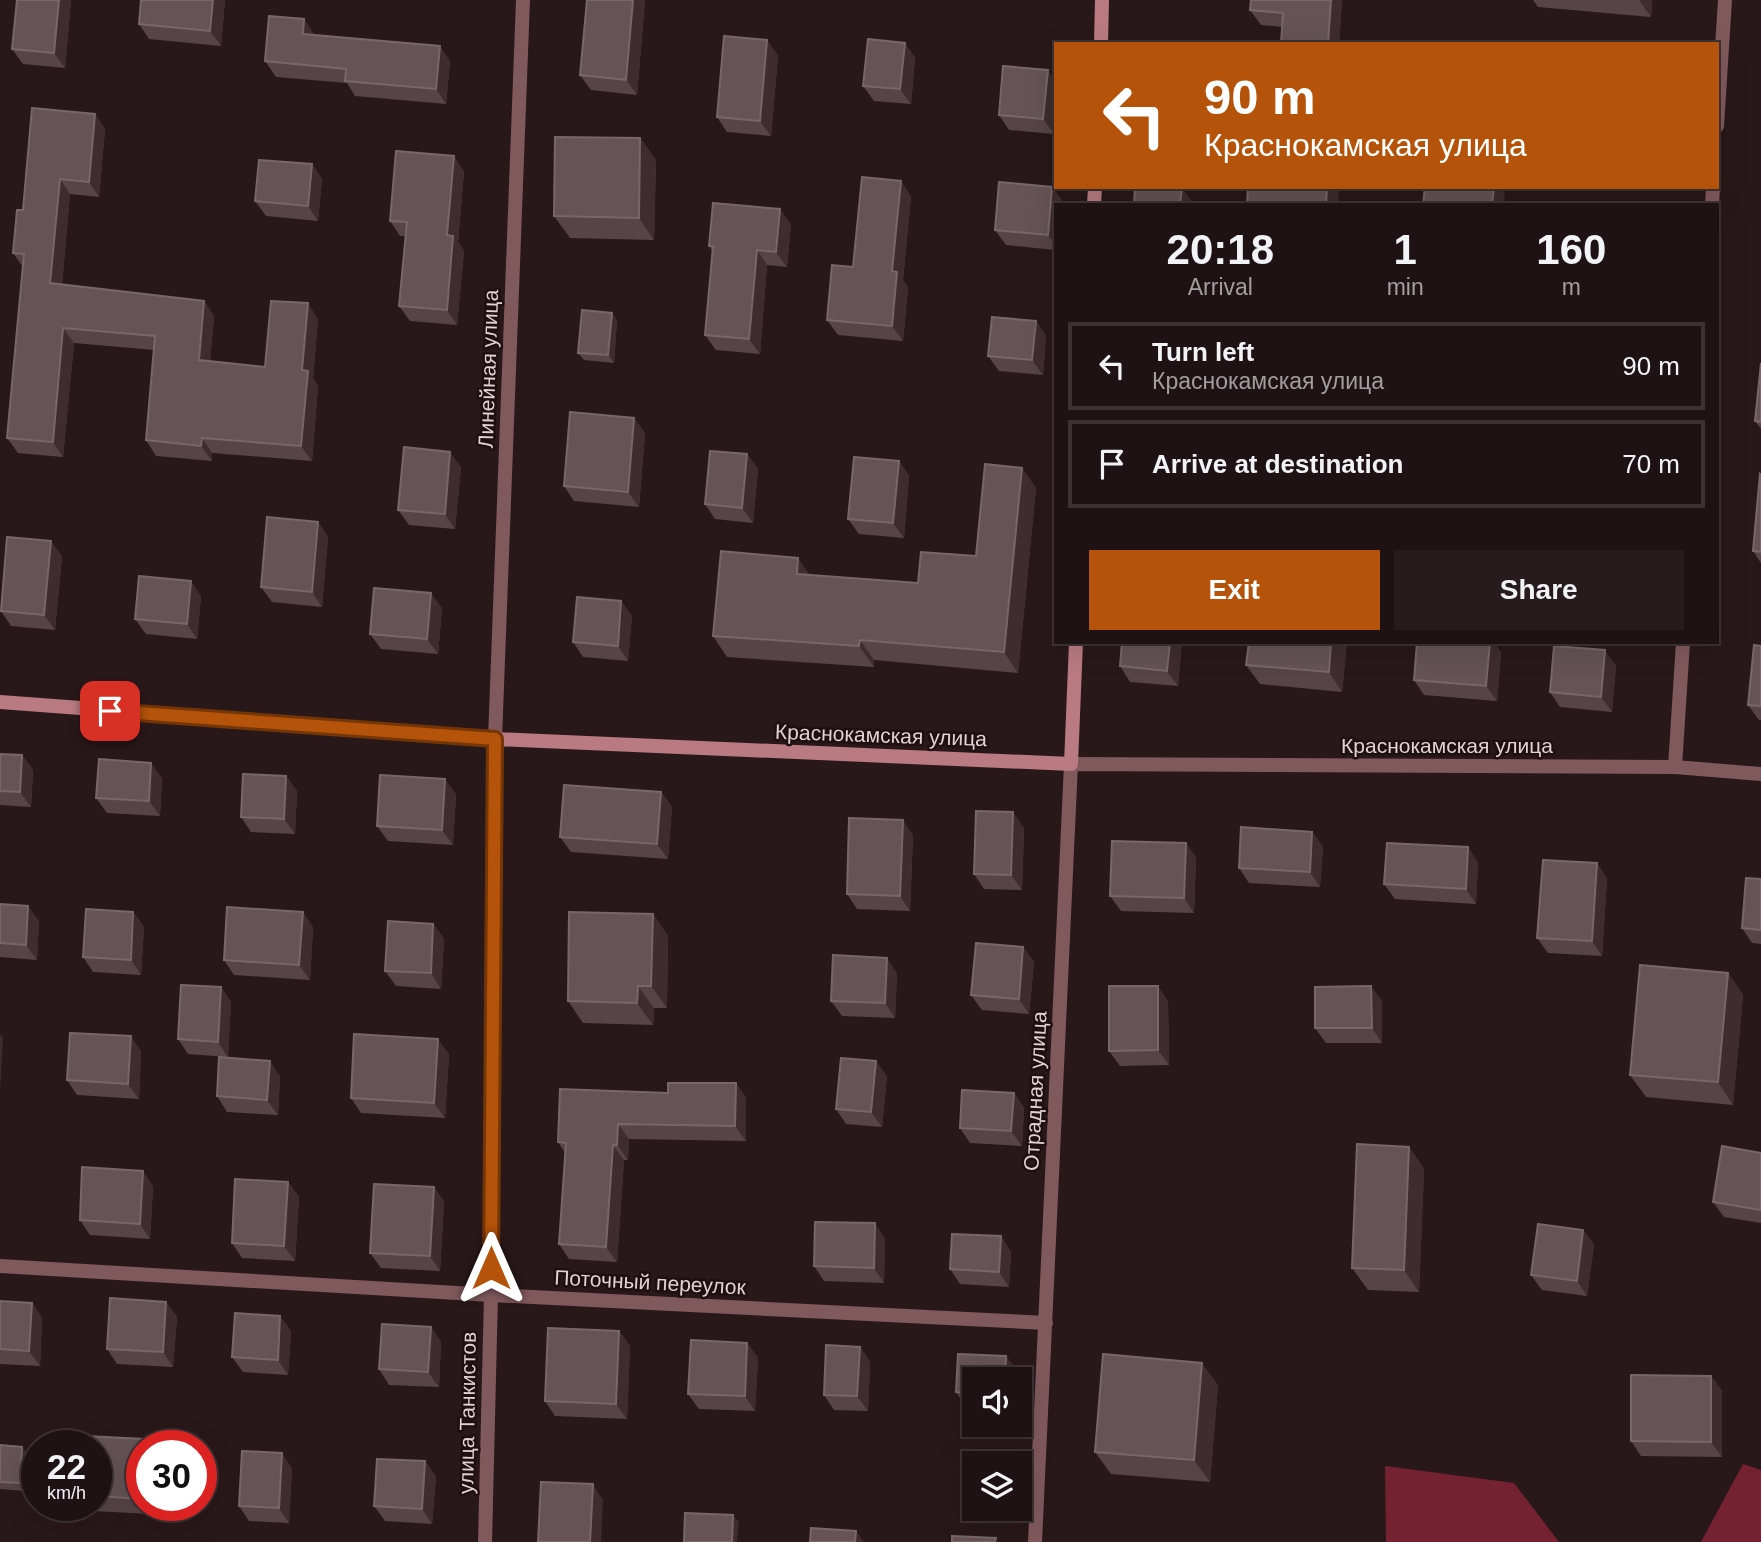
<!DOCTYPE html>
<meta charset="utf-8">
<style>
:root{--surface:#1f1214;--page:#271b1d;--text:#f1f3f6;--muted:#a19ea0;--line:#3c3234;--accent:#b45309}
body{margin:0;font-family:Arial,sans-serif;background:var(--page);color:var(--text);height:100vh;display:flex;flex-direction:column;font-size:26px;white-space:nowrap}
*{box-sizing:border-box;margin:0}
p{font-size:23px;color:var(--muted)}
.icon{flex:none;width:38px;height:38px;fill:none;stroke:currentColor;stroke-width:2;stroke-linecap:round;stroke-linejoin:round}
.map{position:relative;flex:1;overflow:hidden}
.panel{position:absolute;left:1054px;top:203px;width:665px;height:441px;display:flex;flex-direction:column;background:var(--surface);border-radius:0px;box-shadow:0 7px 28px #0002,0 0 0 2px var(--line)}
.panel>*{flex:none}
.top-card{position:absolute;left:1054px;top:42px;width:665px;height:147px;border-radius:0px;box-shadow:0 7px 28px #0002,0 0 0 2px var(--line);background:#b45309;color:#fff;overflow:hidden}
.tools{position:absolute;left:962px;top:1367px;display:grid;gap:14px}
.tools a{display:grid;place-items:center;width:70px;height:70px;border-radius:0px;background:var(--surface);box-shadow:0 7px 28px #0002,0 0 0 2px var(--line);font-size:35px}
.speed{position:absolute;left:21px;top:1430px;display:flex;gap:14px;font-size:35px;font-weight:700;text-align:center}
.speed>*{display:grid;place-content:center;width:91px;height:91px;border-radius:50%;background:var(--surface);box-shadow:0 7px 28px #0002,0 0 0 2px var(--line);line-height:1}
.speed small{font-size:18px;font-weight:400}
.speed .limit{border:10px solid #d22;background:#fff;color:#111}
.pin{position:absolute;display:grid;place-items:center;width:60px;height:60px;color:#fff;margin:-30px;border-radius:14px;box-shadow:0 4px 10px #0006}
.me{position:absolute;width:77px;margin:-38px;rotate:0deg;stroke-linejoin:round;filter:drop-shadow(0 0 5px #0008)}
.turn{display:flex;align-items:center;gap:24px;height:147px;padding:0 35px;font-size:32px}
.turn .icon{width:91px;height:91px;stroke-width:2.5}
.turn b{display:block;font-size:49px;line-height:60px}
.eta{display:flex;justify-content:space-evenly;align-items:center;height:119px;text-align:center}
.eta b{font-size:42px;font-weight:600;line-height:49px}
.primary-button{display:flex;gap:14px;margin-top:auto;padding:14px 35px}
.primary-button a{flex:1;height:80px;border-radius:0px;background:var(--accent);color:#fff;font-size:28px;font-weight:600;line-height:80px;text-align:center}
.primary-button a+a{background:var(--page);color:var(--text)}
ul{padding:0;list-style:none}
li{display:flex;align-items:center;gap:21px;height:88px;margin:0 14px 10px;padding:0 21px;border:4px solid var(--line);border-radius:0px}
li div{flex:1}
li b{display:block;font-size:26px}
li em{font-style:normal}
.map>svg:first-child{display:block}
.forest{fill:#742132}
.lines{fill:none;stroke-linecap:round;stroke-linejoin:round}
.street{stroke:#80595d;stroke-width:14}
.secondary{stroke:#b97b81;stroke-width:14}
.wall{fill:#564446}
.shaded-wall{fill:#3e2c2e}
.building{fill:#655355;stroke:#786769;stroke-width:2}
.route-casing{stroke:#753606;stroke-width:18}
.route{stroke:#b45309;stroke-width:12}
.labels{text-anchor:middle;dominant-baseline:central;stroke-width:5;stroke-linejoin:round;paint-order:stroke}
.street-label{font-size:21px;fill:#dfd3d4;stroke:#1f0f11}
</style>
<div class="map">
<svg width="1761" height="1542" viewBox="0 0 1761 1542">
<rect width="100%" height="100%" fill="#29181a"/>
<path class="forest" d="M1743 1464 1761 1470V1542H1701Z
M1385 1466 1514 1483 1559 1542H1386Z"/>
<g class="lines">
<path class="street" d="M1717 126 1725 0
M1712 205 1713 187
M1675 767 1683 642
M0 1266 491 1295 1046 1323
M485 1542 491 1295 495 739 523 0
M1035 1542 1071 764 1675 767 1761 774"/>
<path class="secondary" d="M1101 44 1102 0
M1094 205 1095 187
M0 702 495 739 1071 764 1076 642"/>
</g>
<path class="wall" d="M71 0 65 68 23 64 12 49Z
M141 0H225L221 46 149 39 139 24Z
M587 0H645L637 95 591 90 580 75Z
M1251 0H1342L1339 44H1281L1282 27 1261 25 1250 10Z
M1533 0H1652L1651 17 1538 7Z
M304 19 314 35 450 61 446 104 355 96 347 83 276 77 265 61Z
M767 40 778 56 771 136 727 132 717 117Z
M905 43 915 58 911 104 874 101 863 86Z
M1048 70 1054 134 1009 130 999 115Z
M95 114 105 129 99 197 70 194 62 284 204 301 214 316 210 361 265 367 318 319 313 378 318 386 312 461 212 453V461L156 456 146 440 154 350 74 343 63 457 18 453 7 438 23 267 13 253 23 210Z
M640 138 656 160 654 240 570 238 554 216Z
M312 164 322 179 318 221 266 216 255 201Z
M464 171 458 242 464 251 457 325 410 321 399 306 406 236H400L390 221Z
M1052 187 1063 202 1055 205V250L1006 245 995 230Z
M911 196 903 280 908 287 903 341 838 335 827 320 853 267Z
M791 224 787 267 767 265 760 354 716 350 705 335 713 252 709 246Z
M612 313 617 321 614 363 584 360 578 353Z
M1036 321 1046 336 1043 375 999 371 988 356Z
M1761 363V429L1755 421Z
M634 418 645 433 639 507 574 501 564 486Z
M747 454 758 469 753 523 715 519 705 504Z
M899 461 909 476 904 538 859 534 848 519Z
M461 467 455 529 409 525 398 510Z
M1022 468 1036 488 1018 673 874 660V667L727 657 713 636 810 575 918 583 976 556Z
M1761 475V563L1753 551Z
M318 522 328 537 322 607 272 602 261 587Z
M62 556 55 630 11 626 1 611Z
M201 596 197 639 146 634 135 619Z
M621 601 632 616 628 661 583 657 573 642Z
M442 608 438 654 381 649 370 634Z
M1182 642 1178 686 1130 682 1120 666Z
M1249 642H1347L1342 692 1260 684 1246 665Z
M1417 642H1494L1501 653 1497 701 1424 695 1414 680Z
M1761 646V720H1759L1748 705Z
M1616 665 1612 712 1560 707 1550 692Z
M0 754 22 755 33 770 31 807 0 805Z
M286 776 297 791 295 834 251 832 241 817Z
M162 778 160 816 107 813 96 798Z
M661 792 672 807 668 859 571 852 560 837Z
M456 794 453 845 388 841 377 826Z
M1024 828 1022 890 984 889 974 874Z
M1312 832 1323 847 1320 887 1249 883 1239 868Z
M913 835 910 911 857 909 847 894Z
M1186 843 1196 858 1194 913 1121 911 1110 896Z
M1478 862 1476 904 1395 899 1384 884Z
M1597 863 1607 879 1602 956 1548 953 1537 938Z
M1761 879V944L1752 943 1742 928Z
M0 904 39 921 37 960 0 957Z
M133 912 144 927 141 975 93 972 83 957Z
M653 914 668 936 667 1008H654L653 1025 583 1023 568 1001Z
M433 924 444 939 441 989 396 986 385 971Z
M313 927 310 980 234 975 224 960Z
M1023 947 1034 962 1029 1014 982 1010 971 995Z
M897 973 895 1018 842 1016 831 1001Z
M1728 973 1743 995 1733 1105 1646 1097 1630 1075Z
M221 987 231 1002 228 1057 188 1054 178 1039Z
M1168 1001 1169 1065 1120 1066 1109 1051Z
M1382 1001V1043H1326L1315 1028Z
M141 1051 139 1099 77 1095 67 1080Z
M449 1054 445 1118 361 1113 351 1098Z
M280 1076 278 1115 227 1112 217 1096Z
M887 1076 882 1127 846 1124 836 1109Z
M736 1083 746 1098V1141L629 1139 628 1160H624L617 1262 569 1259 559 1244 565 1153 558 1142 668 1093Z
M1014 1093 1024 1108 1022 1146 970 1143 960 1128Z
M1409 1147 1424 1169 1419 1292 1368 1290 1352 1268Z
M1761 1153V1223L1724 1217 1713 1202Z
M288 1182 299 1197 295 1261 242 1258 232 1243Z
M153 1186 150 1239 90 1235 80 1220Z
M434 1187 444 1202 440 1271 381 1268 370 1253Z
M1583 1230 1594 1245 1587 1296 1542 1290 1531 1275Z
M1001 1236 1011 1252 1009 1287 960 1284 950 1269Z
M885 1238 884 1283 824 1281 814 1266Z
M0 1301 32 1303 42 1318 40 1366 0 1364Z
M166 1302 177 1317 173 1367 117 1364 107 1349Z
M280 1316 291 1331 288 1375 243 1372 232 1357Z
M431 1327 441 1342 439 1387 389 1385 379 1369Z
M619 1331 630 1346 627 1419 555 1416 545 1401Z
M747 1343 758 1358 755 1411 699 1409 688 1394Z
M860 1347 870 1362 868 1411 834 1410 824 1395Z
M1006 1356 1017 1371 1016 1379H975V1407H966L956 1392Z
M1711 1376 1722 1391V1457L1641 1456 1631 1441Z
M1218 1385 1210 1482 1111 1474 1095 1452Z
M145 1439 149 1446H142V1505H152V1514L92 1511 88 1505H96V1446Z
M0 1445 22 1447 27 1454 25 1491 0 1489Z
M425 1461 436 1477 432 1524 385 1521 374 1506Z
M292 1468 289 1523 249 1521 239 1506Z"/>
<path class="shaded-wall" d="M59 0H71L65 68 54 53Z
M213 0H225L221 46 210 31Z
M633 0H645L637 95 626 80Z
M1331 0H1342L1339 44H1328Z
M1639 0H1652L1651 17Z
M304 19 314 34 313 49 303 34Z
M767 40 778 56 771 136 760 121Z
M905 43 915 58 911 104 900 89Z
M440 46 450 61 446 104 436 89Z
M1048 70 1055 81V116L1054 134 1043 119Z
M95 114 105 129 99 197 89 182Z
M640 138 656 160 654 240 639 218Z
M454 156 464 171 458 242 464 251 457 325 447 310V235Z
M312 164 322 179 318 221 308 206Z
M60 179 70 194 61 298 50 283Z
M901 181 911 196 903 280 908 287 903 341 892 326V271Z
M1052 187 1063 202 1062 205H1055V245L1048 235Z
M1182 187 1192 202V205H1180Z
M1327 187H1336L1339 191 1338 205H1326Z
M1494 187H1500L1505 195 1504 205H1492Z
M780 209 791 224 787 267 776 252Z
M757 250 767 265 760 354 749 339Z
M204 301 214 316 209 375 199 360Z
M308 303 318 319 313 378 318 386 312 461 301 446 302 370Z
M612 313 617 321 614 363 608 355Z
M1036 321 1046 336 1043 375 1032 360Z
M63 328 74 343 63 457 53 442Z
M634 418 645 433 639 507 628 492Z
M202 438 212 453V461L201 446Z
M450 452 461 467 455 529 445 514Z
M747 454 758 469 753 523 742 508Z
M899 461 909 476 904 538 893 523Z
M1022 468 1036 488 1018 673 1004 652Z
M318 522 328 537 322 607 312 592Z
M51 541 62 556 55 630 44 615Z
M798 558 812 578 797 574Z
M191 581 201 596 197 639 187 624Z
M431 593 442 608 438 654 427 639Z
M621 601 632 616 628 661 618 646Z
M860 640 874 660V667L859 646Z
M1170 642H1182L1178 686 1167 671Z
M1331 642H1347L1342 692 1329 672Z
M1490 642H1494L1501 653 1497 701 1486 686Z
M1605 650 1616 665 1612 712 1601 697Z
M22 755 33 770 31 807 20 792Z
M151 763 162 778 160 816 149 801Z
M286 776 297 791 295 834 284 819Z
M445 779 456 794 453 845 442 830Z
M661 792 672 807 668 859 657 844Z
M1013 812 1024 828 1022 890 1011 875Z
M903 820 913 835 910 911 900 896Z
M1312 832 1323 847 1320 887 1310 872Z
M1186 843 1196 858 1194 913 1184 898Z
M1468 847 1478 862 1476 904 1466 889Z
M1597 863 1607 879 1602 956 1592 941Z
M28 906 39 921 37 960 26 945Z
M133 912 144 927 141 975 131 960Z
M303 912 313 927 310 980 299 965Z
M653 914 668 936 667 1008 651 986Z
M433 924 444 939 441 989 431 973Z
M1023 947 1034 962 1029 1014 1019 999Z
M887 958 897 973 895 1018 885 1003Z
M1728 973 1743 995 1733 1105 1718 1082Z
M638 986 654 1008 653 1025 637 1003Z
M1158 986 1168 1001 1169 1065 1158 1050Z
M1371 986 1382 1001V1043L1372 1028Z
M221 987 231 1002 228 1057 218 1042Z
M0 1034 3 1038 0 1092Z
M131 1036 141 1051 139 1099 128 1084Z
M438 1039 449 1054 445 1118 434 1103Z
M270 1061 280 1076 278 1115 267 1100Z
M876 1061 887 1076 882 1127 871 1112Z
M736 1083 746 1098V1141L735 1126Z
M1014 1093 1024 1108 1022 1146 1011 1131Z
M618 1124 629 1139 628 1160 617 1145Z
M613 1145 624 1160 617 1262 606 1247Z
M1409 1147 1424 1169 1419 1292 1404 1270Z
M143 1171 153 1186 150 1239 140 1224Z
M288 1182 299 1197 295 1261 284 1246Z
M434 1187 444 1202 440 1271 430 1256Z
M875 1223 885 1238 884 1283 874 1268Z
M1583 1230 1594 1245 1587 1296 1577 1281Z
M1001 1236 1011 1252 1009 1287 999 1272Z
M166 1302 177 1317 173 1367 163 1352Z
M32 1303 42 1318 40 1366 29 1351Z
M280 1316 291 1331 288 1375 278 1360Z
M431 1327 441 1342 439 1387 428 1372Z
M619 1331 630 1346 627 1419 616 1404Z
M747 1343 758 1358 755 1411 745 1396Z
M860 1347 870 1362 868 1411 857 1396Z
M1006 1356 1017 1371 1016 1379H1005Z
M1202 1363 1218 1385 1210 1482 1194 1460Z
M1711 1376 1722 1391V1457L1711 1442Z
M22 1447 27 1454 25 1491 20 1483Z
M282 1453 292 1468 289 1523 279 1508Z
M425 1461 436 1477 432 1524 422 1509Z
M593 1484 603 1500 601 1542H590Z
M145 1505H152V1514Z
M733 1515 739 1522 737 1542H732Z
M856 1531 864 1542H855Z"/>
<path class="building" d="M17 0H59L54 53 12 49Z
M141 0H213L210 31 139 24Z
M587 0H633L626 80 580 75Z
M1251 0H1331L1328 44H1281L1283 13 1250 10Z
M269 16 304 19 303 34 440 46 436 89 345 81 346 69 265 61Z
M724 36 767 40 760 121 717 117Z
M868 39 905 43 900 89 863 86Z
M1003 66 1048 70 1043 119 999 115Z
M32 108 95 114 89 182 60 179 50 283 204 301 199 360 265 367 271 301 308 303 302 370 308 371 301 446 202 438 201 446 146 440 155 336 63 328 53 442 7 438 24 254 13 253 17 210H23Z
M555 137 640 138 639 218 554 216Z
M396 151 454 156 447 235 453 236 447 310 399 306 407 222 390 221Z
M259 160 312 164 308 206 255 201Z
M862 177 901 181 892 271 897 272 892 326 827 320 832 265 853 267Z
M999 182 1052 187 1048 235 995 230Z
M1135 187H1182L1180 205H1134Z
M1248 187H1327L1326 205H1247Z
M1425 187H1494L1492 205H1423Z
M713 203 780 209 776 252 757 250 749 339 705 335 713 246H709Z
M582 310 612 313 608 355 578 353Z
M992 317 1036 321 1032 360 988 356Z
M1761 363V422L1755 421Z
M570 412 634 418 628 492 564 486Z
M404 447 450 452 445 514 398 510Z
M710 451 747 454 742 508 705 504Z
M854 457 899 461 893 523 848 519Z
M985 464 1022 468 1004 652 860 640 859 646 713 636 721 551 798 558 797 574 918 583 921 552 976 556Z
M1760 474 1761 475V552L1753 551Z
M267 517 318 522 312 592 261 587Z
M7 537 51 541 44 615 1 611Z
M139 576 191 581 187 624 135 619Z
M374 588 431 593 427 639 370 634Z
M577 597 621 601 618 646 573 642Z
M1122 642H1170L1167 671 1120 666Z
M1249 642H1331L1329 672 1246 665Z
M1417 642H1490L1486 686 1414 680Z
M1754 645 1761 646V706L1748 705Z
M1554 646 1605 650 1601 697 1550 692Z
M0 754 22 755 20 792 0 791Z
M99 759 151 763 149 801 96 798Z
M243 774 286 776 284 819 241 817Z
M380 775 445 779 442 830 377 826Z
M564 785 661 792 657 844 560 837Z
M976 811 1013 812 1011 875 974 874Z
M849 818 903 820 900 896 847 894Z
M1241 827 1312 832 1310 872 1239 868Z
M1112 841 1186 843 1184 898 1110 896Z
M1387 843 1468 847 1466 889 1384 884Z
M1543 860 1597 863 1592 941 1537 938Z
M1746 878 1761 879V930L1742 928Z
M0 904 28 906 26 945 0 943Z
M227 907 303 912 299 965 224 960Z
M86 909 133 912 131 960 83 957Z
M569 912 653 914 651 986H638L637 1003 568 1001Z
M388 921 433 924 431 973 385 971Z
M976 943 1023 947 1019 999 971 995Z
M833 955 887 958 885 1003 831 1001Z
M1640 965 1728 973 1718 1082 1630 1075Z
M181 985 221 987 218 1042 178 1039Z
M1109 986H1158V1050L1109 1051Z
M1371 986 1372 1028H1315V987Z
M70 1033 131 1036 128 1084 67 1080Z
M354 1034 438 1039 434 1103 351 1098Z
M219 1057 270 1061 267 1100 217 1096Z
M841 1058 876 1061 871 1112 836 1109Z
M668 1083H736L735 1126 618 1124 617 1145H613L606 1247 559 1244 566 1143 558 1142 560 1089 668 1093Z
M962 1090 1014 1093 1011 1131 960 1128Z
M1357 1144 1409 1147 1404 1270 1352 1268Z
M1722 1146 1761 1153V1210L1713 1202Z
M82 1167 143 1171 140 1224 80 1220Z
M235 1179 288 1182 284 1246 232 1243Z
M374 1184 434 1187 430 1256 370 1253Z
M815 1222 875 1223 874 1268 814 1266Z
M1538 1224 1583 1230 1577 1281 1531 1275Z
M952 1234 1001 1236 999 1272 950 1269Z
M110 1298 166 1302 163 1352 107 1349Z
M0 1301 32 1303 29 1351 0 1349Z
M235 1313 280 1316 278 1360 232 1357Z
M382 1324 431 1327 428 1372 379 1369Z
M548 1328 619 1331 616 1404 545 1401Z
M691 1340 747 1343 745 1396 688 1394Z
M826 1345 860 1347 857 1396 824 1395Z
M958 1354 1006 1356 1005 1379H975V1393L956 1392Z
M1103 1354 1202 1363 1194 1460 1095 1452Z
M1631 1375 1711 1376V1442L1631 1441Z
M85 1436 145 1439 144 1446H142L141 1499 96 1496V1446H85Z
M0 1445 22 1447 20 1483 0 1482Z
M242 1451 282 1453 279 1508 239 1506Z
M377 1459 425 1461 422 1509 374 1506Z
M541 1482 593 1484 590 1542H538Z
M685 1513 733 1515 732 1542H684Z
M811 1528 856 1531 855 1542H810Z
M952 1536 996 1538 995 1542H952Z"/>
<g class="lines">
<defs>
<path id="route" d="M110 711 495 739 491 1268"/>
</defs>
<use href="#route" class="route-casing"/>
<use href="#route" class="route"/>
</g>
<g class="labels">
<g class="street-label">
<text transform="translate(488 369) rotate(-88)">Линейная улица</text>
<text transform="translate(881 735) rotate(2)">Краснокамская улица</text>
<text x="1447" y="745">Краснокамская улица</text>
<text transform="translate(1035 1091) rotate(-87)">Отрадная улица</text>
<text transform="translate(650 1282) rotate(3)">Поточный переулок</text>
<text transform="translate(467 1413) rotate(-89)">улица Танкистов</text>
</g>
</g>
</svg>
<div class="tools">
<a><svg class="icon" aria-label="sound" viewBox="0 0 24 24"><path d="M4 9h4l5-4v14l-5-4H4zM17 9q2 3 0 6"/></svg></a>
<a><svg class="icon" aria-label="layers" viewBox="0 0 24 24"><path d="M12 4l9 5-9 5-9-5zM3 14l9 5 9-5"/></svg></a>
</div>
<div class="speed"><div>22<small>km/h</small></div><div class="limit">30</div></div>
<div class="pin" style="left:110px;top:711px;background:#d93025"><svg class="icon" aria-label="arrive" viewBox="0 0 24 24"><path d="M6 21V4h12l-3 4 3 4H6"/></svg></div>
<svg class="me" style="left:491px;top:1268px" viewBox="-20 -20 40 40"><path d="M0-17L14 15 0 8-14 15z" fill="#b45309" stroke="#fff" stroke-width="4"/></svg>
<div class="top-card">
<div class="turn"><svg class="icon" aria-label="left" viewBox="0 0 24 24"><path d="M17 20v-9H6M10 6l-5 5 5 5"/></svg><div><b>90 m</b>Краснокамская улица</div></div>
</div>
<section class="panel">
<div class="eta">
<div><b>20:18</b><p>Arrival</p></div>
<div><b>1</b><p>min</p></div>
<div><b>160</b><p>m</p></div>
</div>
<ul>
<li><svg class="icon" aria-label="left" viewBox="0 0 24 24"><path d="M17 20v-9H6M10 6l-5 5 5 5"/></svg><div><b>Turn left</b><p>Краснокамская улица</p></div><em>90 m</em></li>
<li><svg class="icon" aria-label="arrive" viewBox="0 0 24 24"><path d="M6 21V4h12l-3 4 3 4H6"/></svg><div><b>Arrive at destination</b></div><em>70 m</em></li>
</ul>
<div class="primary-button"><a>Exit</a><a>Share</a></div>
</section>
</div>
